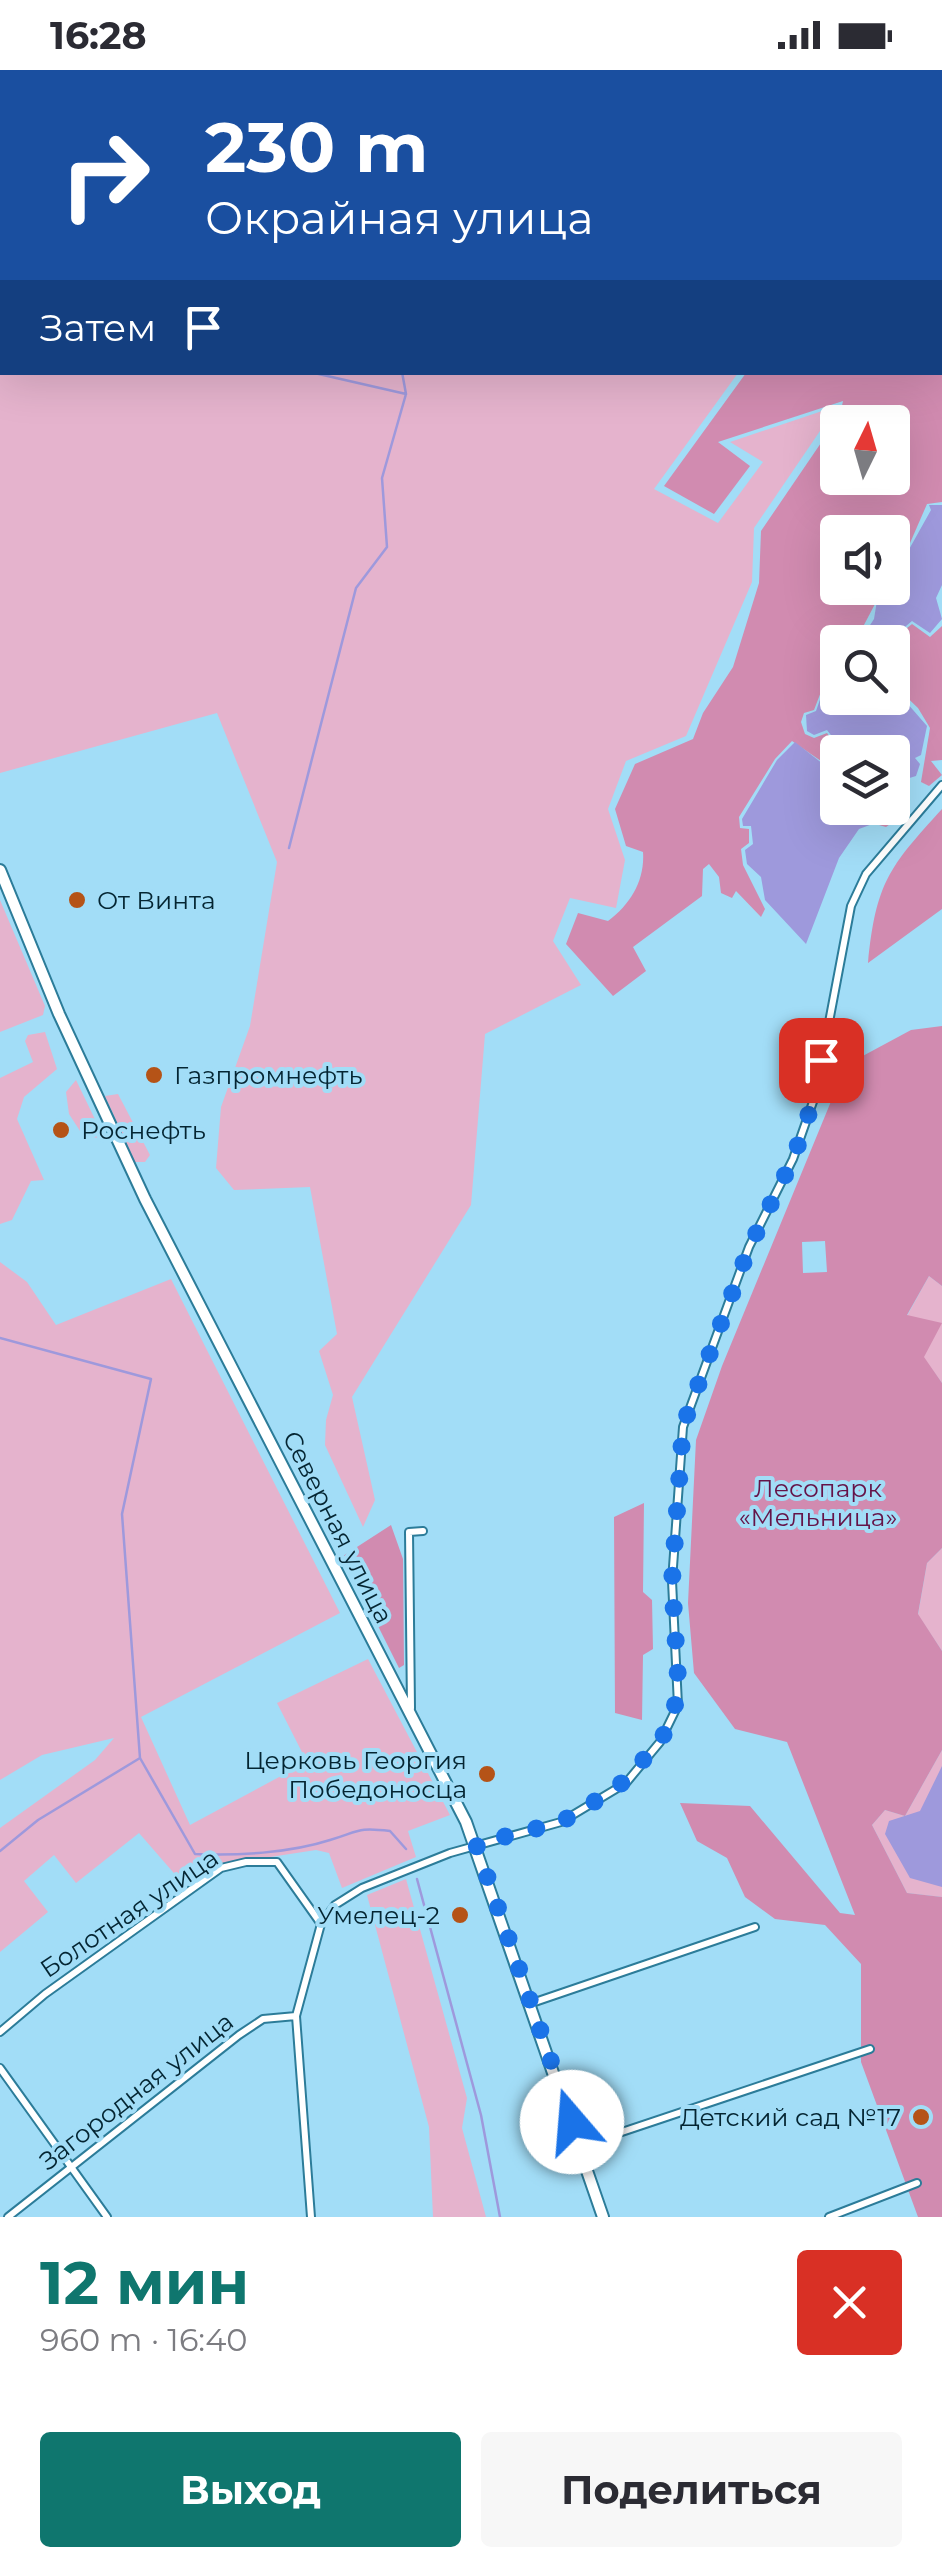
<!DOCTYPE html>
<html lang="ru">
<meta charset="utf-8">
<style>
:root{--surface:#fff;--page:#f7f7f7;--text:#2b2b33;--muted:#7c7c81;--accent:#0f766e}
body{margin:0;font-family:Montserrat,sans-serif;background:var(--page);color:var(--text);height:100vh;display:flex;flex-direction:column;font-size:38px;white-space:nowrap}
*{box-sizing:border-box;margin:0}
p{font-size:32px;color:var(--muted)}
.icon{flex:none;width:55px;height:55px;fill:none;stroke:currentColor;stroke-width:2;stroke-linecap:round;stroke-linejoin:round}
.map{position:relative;height:2147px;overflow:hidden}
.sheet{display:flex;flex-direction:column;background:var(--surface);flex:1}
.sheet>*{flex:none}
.hud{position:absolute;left:0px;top:0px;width:942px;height:305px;box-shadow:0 10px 40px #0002;background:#1a4fa0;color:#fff;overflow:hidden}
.needle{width:65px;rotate:5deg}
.controls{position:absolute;left:820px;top:335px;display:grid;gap:20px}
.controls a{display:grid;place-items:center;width:90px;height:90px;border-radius:10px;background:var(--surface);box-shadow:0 10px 40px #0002;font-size:50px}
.pin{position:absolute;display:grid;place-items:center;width:85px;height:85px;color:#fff;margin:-42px;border-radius:20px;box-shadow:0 5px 15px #0006}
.me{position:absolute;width:110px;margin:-55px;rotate:342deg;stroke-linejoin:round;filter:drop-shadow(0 0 8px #0008)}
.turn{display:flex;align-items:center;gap:35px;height:210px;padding:0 40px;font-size:45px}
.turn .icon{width:130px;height:130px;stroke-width:2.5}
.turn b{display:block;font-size:70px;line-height:85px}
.then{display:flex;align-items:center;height:95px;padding:0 40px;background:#0003;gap:20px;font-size:38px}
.round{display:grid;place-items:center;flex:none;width:105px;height:105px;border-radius:10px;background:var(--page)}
.headline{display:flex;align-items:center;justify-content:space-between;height:170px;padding:0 40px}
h1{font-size:60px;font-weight:700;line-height:75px;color:var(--accent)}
.button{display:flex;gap:20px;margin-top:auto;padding:20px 40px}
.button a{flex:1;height:115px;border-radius:10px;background:var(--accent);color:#fff;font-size:40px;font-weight:700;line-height:115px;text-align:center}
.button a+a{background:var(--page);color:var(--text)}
.status{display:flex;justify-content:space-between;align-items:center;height:70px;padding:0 50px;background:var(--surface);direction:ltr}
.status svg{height:28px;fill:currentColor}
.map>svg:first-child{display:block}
.green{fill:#e5b3cd}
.forest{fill:#d18bb0;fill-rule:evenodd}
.water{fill:#9e99dc}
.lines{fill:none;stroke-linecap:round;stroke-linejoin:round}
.stream{stroke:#9e99dc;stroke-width:2.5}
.street-casing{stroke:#2c7c99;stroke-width:10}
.secondary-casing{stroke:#2c7c99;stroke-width:14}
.street{stroke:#fff;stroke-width:6}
.secondary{stroke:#fff;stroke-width:10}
.route{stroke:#1a73e8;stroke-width:18;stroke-dasharray:0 32.4}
.poi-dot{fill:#b55317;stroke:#a2ddf7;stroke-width:4}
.labels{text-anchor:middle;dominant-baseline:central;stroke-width:8;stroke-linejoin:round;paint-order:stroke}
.poi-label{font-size:25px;fill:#042532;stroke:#a2ddf7;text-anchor:start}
.park-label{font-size:25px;fill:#651348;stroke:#a2ddf7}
.street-label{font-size:25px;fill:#042532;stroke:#a2ddf7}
</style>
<div class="status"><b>16:28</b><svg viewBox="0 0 49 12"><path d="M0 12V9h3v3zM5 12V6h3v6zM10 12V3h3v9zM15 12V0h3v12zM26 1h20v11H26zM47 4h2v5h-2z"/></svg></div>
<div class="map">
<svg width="942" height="2147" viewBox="0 0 942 2147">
<rect width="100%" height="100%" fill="#a2ddf7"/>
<path class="green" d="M0 0 621 2H2V302L738 303 654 419 718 453 763 392 730 372 837 336 754 458 752 512 686 666 626 691 608 739 625 790 616 838 570 828 553 871 581 915 485 964 471 1135 352 1327 375 1430 363 1457 325 1375 326 1350 333 1325 319 1281 337 1264 310 1117 234 1120 216 1098 221 1037 250 956 277 792 217 643 0 703Z
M0 830 45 936 43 945 0 962Z
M45 962 57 999 24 1027 17 1049 44 1110 31 1111 12 1150 0 1154V1008L33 992 25 971 28 965Z
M76 1010 105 1070 82 1064 69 1044 66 1022Z
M118 1024 150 1085 145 1092H135L105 1026Z
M0 1192 27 1212 56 1255 171 1209 340 1543 141 1647 190 1755 307 1692 277 1633 368 1589 450 1745 408 1761 416 1787 342 1818 329 1783 316 1780 217 1795 179 1809 139 1763 76 1813 54 1785 24 1811 48 1842 0 1882V1758L95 1690 114 1668 42 1685 0 1710Z
M929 1206 942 1216V1313L923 1287 907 1246Z
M942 1478V1581L918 1545 927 1493Z
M942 1680V1827L907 1823 872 1755 885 1740 905 1746Z
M406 1809 467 2028 462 2058 486 2147H433L429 2057 367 1825Z"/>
<path class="forest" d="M942 118V432L927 434 907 480 893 492 892 462H838V518H877L875 534 855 572H838L837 597 824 614 814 640 804 643 801 652 805 664 814 668 827 663 840 682 837 702 792 671 775 689 739 747 740 758 749 759V773L741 779 743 795 765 839 761 847 736 821 732 828 721 823 719 807 709 794 703 799 702 826 633 877 646 901 613 926 566 874 578 843 608 851C631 834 645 810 643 782L626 776 615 739 635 694 693 669 703 643 733 597 759 513 761 461 840 345 843 331 718 372 750 396 714 444 664 416 746 303 940 302ZM892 352V408H838V352Z
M912 554 930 567 942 556V690L931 691 942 705 929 716 921 712 930 658 918 638 893 614V594L902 589 896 567Z
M893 716 903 724V745L886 757 879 755 867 738H892Z
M942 739V839L868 893C876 813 889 797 942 739Z
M942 956V1216L929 1206 907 1245 942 1253 924 1287 942 1313V1478L927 1493 918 1544 942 1581V1680L905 1746 885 1740 872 1755 907 1823 942 1827V2147H918L861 1992V1894L825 1855 775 1849 745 1827 727 1788 697 1771 680 1733 750 1736 840 1843 855 1845 787 1672 735 1659 694 1603 688 1533 696 1370 722 1296 846 995 911 960ZM825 1171 827 1202 803 1203 802 1172Z
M644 1433 643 1522 652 1530 653 1579 643 1585 642 1650 615 1643 614 1447Z
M391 1455 403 1489 404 1595 399 1598 343 1486Z"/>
<path class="water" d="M929 435H942V515L936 528 942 549 930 563 912 551 893 567 899 588 895 593 892 572H859L874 549 879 518H892L893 495 907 483 931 440Z
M837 600 838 628H892L893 617 927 656 921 685 915 688 920 694 916 706 893 713 892 682H844L827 660 814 665 807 661 806 645 816 641 825 615Z
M795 672 837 705 838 738H865L875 753 859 759 839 788 806 874 765 830 761 807 747 794 745 780 753 774 751 756H743L742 749 777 690Z
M942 1696V1817L910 1808 885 1764 889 1751 920 1741Z"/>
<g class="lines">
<path class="stream" d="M342 0V2
M402 302 406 324
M289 778 356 518 387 477 382 408 406 324 310 302
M0 1268 151 1309 122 1444 140 1688
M0 1781 38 1750 140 1688 195 1784C236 1786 290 1783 330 1770 360 1761 357 1757 390 1761L406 1779
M417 1809 481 2045 500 2147"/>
<defs>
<path id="street" d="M411 1638 409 1462 423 1461
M532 1933 755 1857
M0 1962 45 1924 221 1798 246 1792H277L321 1854
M0 1998 107 2147
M580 2076 870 1979
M8 2147 239 1965 263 1949 296 1946
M311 2147 296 1946 321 1854 335 1835 362 1818 450 1783 561 1752 626 1713 660 1672 678 1635 672 1511 683 1357 749 1177 793 1089 815 1026 851 836 866 804 942 715
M829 2147 917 2113"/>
<path id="secondary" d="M0 800 59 944 145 1129 466 1752 603 2147"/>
</defs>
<use href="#street" class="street-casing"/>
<use href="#secondary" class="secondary-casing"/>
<use href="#street" class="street"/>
<use href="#secondary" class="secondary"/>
</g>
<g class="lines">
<path class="route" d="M572 2052 476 1774 561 1752 617 1718 660 1672 674 1644 678 1608 672 1511 683 1356 749 1178 793 1089 815 1026 821 990"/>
</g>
<g class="poi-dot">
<circle cx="77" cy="830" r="10"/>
<circle cx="154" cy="1005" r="10"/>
<circle cx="61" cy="1060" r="10"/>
<circle cx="487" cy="1704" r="10"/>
<circle cx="460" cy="1845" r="10"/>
<circle cx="921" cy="2047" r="10"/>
</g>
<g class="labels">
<g class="poi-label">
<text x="97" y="830">От Винта</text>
<text x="174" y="1005">Газпромнефть</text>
<text x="81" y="1060">Роснефть</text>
<text x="467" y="1690" text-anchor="end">Церковь Георгия<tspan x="467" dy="29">Победоносца</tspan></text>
<text x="440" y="1845" text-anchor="end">Умелец-2</text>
<text x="901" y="2047" text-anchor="end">Детский сад №17</text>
</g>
<g class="park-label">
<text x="818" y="1418">Лесопарк<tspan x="818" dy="29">«Мельница»</tspan></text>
</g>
<g class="street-label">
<text transform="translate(338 1457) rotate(63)">Северная улица</text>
<text transform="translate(129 1843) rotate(-34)">Болотная улица</text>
<text transform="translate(136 2021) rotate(-38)">Загородная улица</text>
</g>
</g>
</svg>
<div class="controls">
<a><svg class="needle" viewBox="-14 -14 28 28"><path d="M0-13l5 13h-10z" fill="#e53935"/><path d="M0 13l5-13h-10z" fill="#7c7c81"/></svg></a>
<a><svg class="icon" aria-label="sound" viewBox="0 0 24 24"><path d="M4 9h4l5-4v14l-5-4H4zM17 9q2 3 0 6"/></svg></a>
<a><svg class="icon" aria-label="search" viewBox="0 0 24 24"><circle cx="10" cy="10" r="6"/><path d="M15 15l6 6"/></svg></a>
<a><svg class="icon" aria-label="layers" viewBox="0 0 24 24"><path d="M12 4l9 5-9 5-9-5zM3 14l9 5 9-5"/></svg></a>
</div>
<div class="pin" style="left:821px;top:990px;background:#d93025"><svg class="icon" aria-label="arrive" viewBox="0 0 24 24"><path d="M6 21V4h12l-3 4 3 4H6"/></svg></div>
<svg class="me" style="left:572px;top:2052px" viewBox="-20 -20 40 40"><circle r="19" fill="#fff"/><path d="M0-13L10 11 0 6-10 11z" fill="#1a73e8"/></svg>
<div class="hud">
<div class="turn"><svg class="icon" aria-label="right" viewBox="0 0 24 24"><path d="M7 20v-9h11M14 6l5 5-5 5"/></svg><div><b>230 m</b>Окрайная улица</div></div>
<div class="then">Затем<svg class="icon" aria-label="arrive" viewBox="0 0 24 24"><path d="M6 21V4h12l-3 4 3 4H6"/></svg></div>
</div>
</div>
<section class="sheet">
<div class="headline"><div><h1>12 мин</h1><p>960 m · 16:40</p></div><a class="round" style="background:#d93025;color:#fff"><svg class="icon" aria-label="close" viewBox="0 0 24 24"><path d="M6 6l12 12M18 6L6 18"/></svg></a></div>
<div class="button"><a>Выход</a><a>Поделиться</a></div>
</section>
